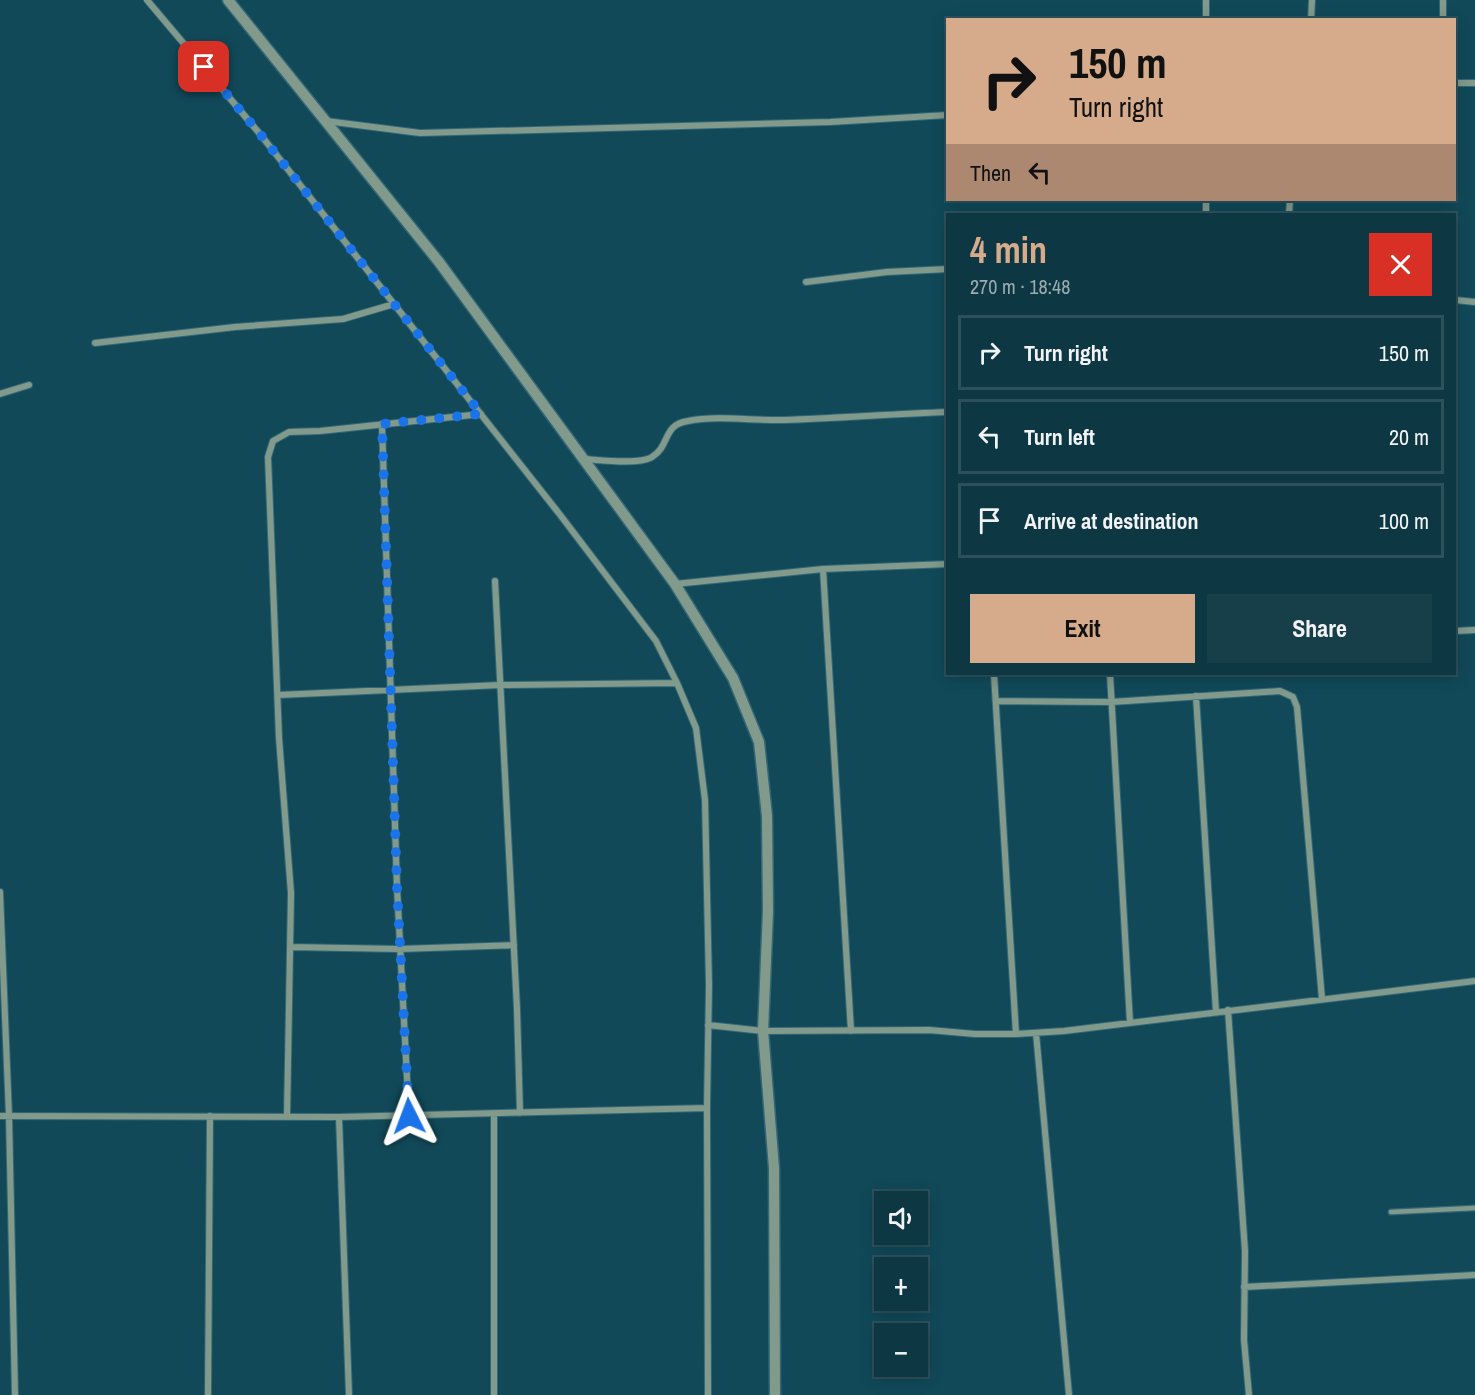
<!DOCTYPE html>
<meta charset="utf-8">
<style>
:root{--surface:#0d3743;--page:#163f4a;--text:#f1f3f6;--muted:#9aacb2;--line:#2d515c;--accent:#d6ab8b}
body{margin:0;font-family:"Archivo Narrow",sans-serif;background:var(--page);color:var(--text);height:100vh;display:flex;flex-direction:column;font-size:22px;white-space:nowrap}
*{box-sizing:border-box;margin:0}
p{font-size:20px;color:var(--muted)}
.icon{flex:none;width:33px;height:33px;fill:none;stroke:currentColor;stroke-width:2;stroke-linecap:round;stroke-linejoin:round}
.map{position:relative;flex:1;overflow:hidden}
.panel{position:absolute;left:946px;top:213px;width:510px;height:462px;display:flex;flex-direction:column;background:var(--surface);border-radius:0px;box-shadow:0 3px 15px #0003,0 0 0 2px var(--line)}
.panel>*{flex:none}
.guide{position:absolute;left:946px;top:18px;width:510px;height:183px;border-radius:0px;box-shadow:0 3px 15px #0003,0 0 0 2px var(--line);background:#d6ab8b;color:#111;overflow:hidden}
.buttons{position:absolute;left:874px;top:1191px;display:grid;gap:12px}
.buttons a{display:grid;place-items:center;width:54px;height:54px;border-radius:0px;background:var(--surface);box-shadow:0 3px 15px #0003,0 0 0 2px var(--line);font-size:30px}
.pin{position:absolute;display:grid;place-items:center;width:51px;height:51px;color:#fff;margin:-26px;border-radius:12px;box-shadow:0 3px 9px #0006}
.me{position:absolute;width:66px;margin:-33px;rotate:357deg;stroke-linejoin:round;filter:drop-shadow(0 0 4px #0008)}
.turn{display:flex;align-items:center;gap:21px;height:126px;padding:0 24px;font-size:27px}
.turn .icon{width:78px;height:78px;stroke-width:2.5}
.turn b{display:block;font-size:42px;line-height:51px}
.then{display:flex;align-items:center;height:57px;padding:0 24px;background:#0003;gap:12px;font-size:22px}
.round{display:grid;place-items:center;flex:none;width:63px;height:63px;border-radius:0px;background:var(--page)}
.headline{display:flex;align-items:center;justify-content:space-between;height:102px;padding:0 24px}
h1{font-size:36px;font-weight:700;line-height:45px;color:var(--accent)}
.cta{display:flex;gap:12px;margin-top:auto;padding:12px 24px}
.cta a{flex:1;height:69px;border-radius:0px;background:var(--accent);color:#111;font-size:24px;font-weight:700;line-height:69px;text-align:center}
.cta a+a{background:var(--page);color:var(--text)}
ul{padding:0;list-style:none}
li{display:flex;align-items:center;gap:18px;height:75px;margin:0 12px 9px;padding:0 12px;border:3px solid var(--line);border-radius:0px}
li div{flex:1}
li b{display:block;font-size:22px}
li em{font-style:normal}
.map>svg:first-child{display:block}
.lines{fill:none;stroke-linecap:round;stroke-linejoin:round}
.service-casing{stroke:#336776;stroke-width:7}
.minor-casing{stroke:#336776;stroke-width:8}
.tertiary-casing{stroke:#336776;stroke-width:13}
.service{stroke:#819a8c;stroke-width:4.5}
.minor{stroke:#819a8c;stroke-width:6}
.tertiary{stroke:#819a8c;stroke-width:10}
.route{stroke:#1a73e8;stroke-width:10;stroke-dasharray:0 18}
</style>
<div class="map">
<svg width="1475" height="1395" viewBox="0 0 1475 1395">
<rect width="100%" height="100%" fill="#114959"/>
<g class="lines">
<defs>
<path id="service" d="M1391 1212 1475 1208"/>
<path id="minor" d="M147 0 260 134 561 516 656 641 677 683 696 728 705 800 709 985 707 1108 708 1395
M1206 20V0
M1311 20 1312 0
M1443 20V0
M1455 83H1475
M326 121 420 133 830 122 948 115
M1206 200V214
M1289 214 1290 200
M806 282 887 272 948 269
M1455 300 1475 302
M95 343 235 327 343 319 394 304
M0 394 29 385
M382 424 397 887 409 1116
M585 459C600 460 640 465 652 457 671 445 662 425 688 421 720 415 752 421 784 420 839 418 893 414 948 412
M823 569 948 564
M495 581 517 1009 520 1113
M675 584 823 569 851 1031
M1455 631 1475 630
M994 674 1016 1034
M1110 674 1130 1023
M278 695 500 685 677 683
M1196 696 1216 1012
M996 701 1111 702 1280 691 1293 697 1297 707 1322 999
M0 892 9 1116 15 1395
M290 947 400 949 514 945
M1228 1010 1245 1251 1244 1340 1249 1395
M708 1025 763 1031 929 1030 975 1034H1016L1064 1031 1475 981
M1036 1033 1069 1395
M494 1114V1395
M0 1116 339 1117 707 1108
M287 1117 291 893 279 738 268 457 273 441 289 432 320 431 481 414
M339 1117 349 1395
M1244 1287 1475 1275
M208 1395 210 1116"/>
<path id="tertiary" d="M228 0 439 262 675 584 733 678 759 742 767 816 768 911 763 1031 774 1168 775 1395"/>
</defs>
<use href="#service" class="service-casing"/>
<use href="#minor" class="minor-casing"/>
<use href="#tertiary" class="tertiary-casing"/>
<use href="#service" class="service"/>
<use href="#minor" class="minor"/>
<use href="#tertiary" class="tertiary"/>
</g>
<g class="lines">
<path class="route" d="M204 67 260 134 481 414 382 424 397 887 409 1116"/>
</g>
</svg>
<div class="buttons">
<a><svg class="icon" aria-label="sound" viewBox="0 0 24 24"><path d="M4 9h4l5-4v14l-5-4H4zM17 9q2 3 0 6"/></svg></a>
<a>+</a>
<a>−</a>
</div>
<div class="pin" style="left:204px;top:67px;background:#d93025"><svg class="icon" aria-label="arrive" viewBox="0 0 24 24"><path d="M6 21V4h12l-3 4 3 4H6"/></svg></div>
<svg class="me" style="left:409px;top:1116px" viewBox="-20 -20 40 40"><path d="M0-17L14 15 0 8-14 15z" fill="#1a73e8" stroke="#fff" stroke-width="4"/></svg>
<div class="guide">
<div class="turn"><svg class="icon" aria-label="right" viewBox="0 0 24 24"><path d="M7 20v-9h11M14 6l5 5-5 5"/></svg><div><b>150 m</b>Turn right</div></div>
<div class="then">Then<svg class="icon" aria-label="left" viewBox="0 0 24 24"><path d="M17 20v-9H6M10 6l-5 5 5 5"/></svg></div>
</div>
<section class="panel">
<div class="headline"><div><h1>4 min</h1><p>270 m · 18:48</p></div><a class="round" style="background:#d93025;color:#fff"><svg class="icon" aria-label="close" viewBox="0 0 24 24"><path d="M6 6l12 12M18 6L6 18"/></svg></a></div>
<ul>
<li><svg class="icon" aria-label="right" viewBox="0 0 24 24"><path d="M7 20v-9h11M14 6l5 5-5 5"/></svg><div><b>Turn right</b></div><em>150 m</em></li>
<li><svg class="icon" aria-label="left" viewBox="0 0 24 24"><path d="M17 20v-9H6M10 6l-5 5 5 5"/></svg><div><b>Turn left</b></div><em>20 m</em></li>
<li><svg class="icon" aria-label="arrive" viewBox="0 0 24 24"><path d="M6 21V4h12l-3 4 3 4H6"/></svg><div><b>Arrive at destination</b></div><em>100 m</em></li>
</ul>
<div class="cta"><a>Exit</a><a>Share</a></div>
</section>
</div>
